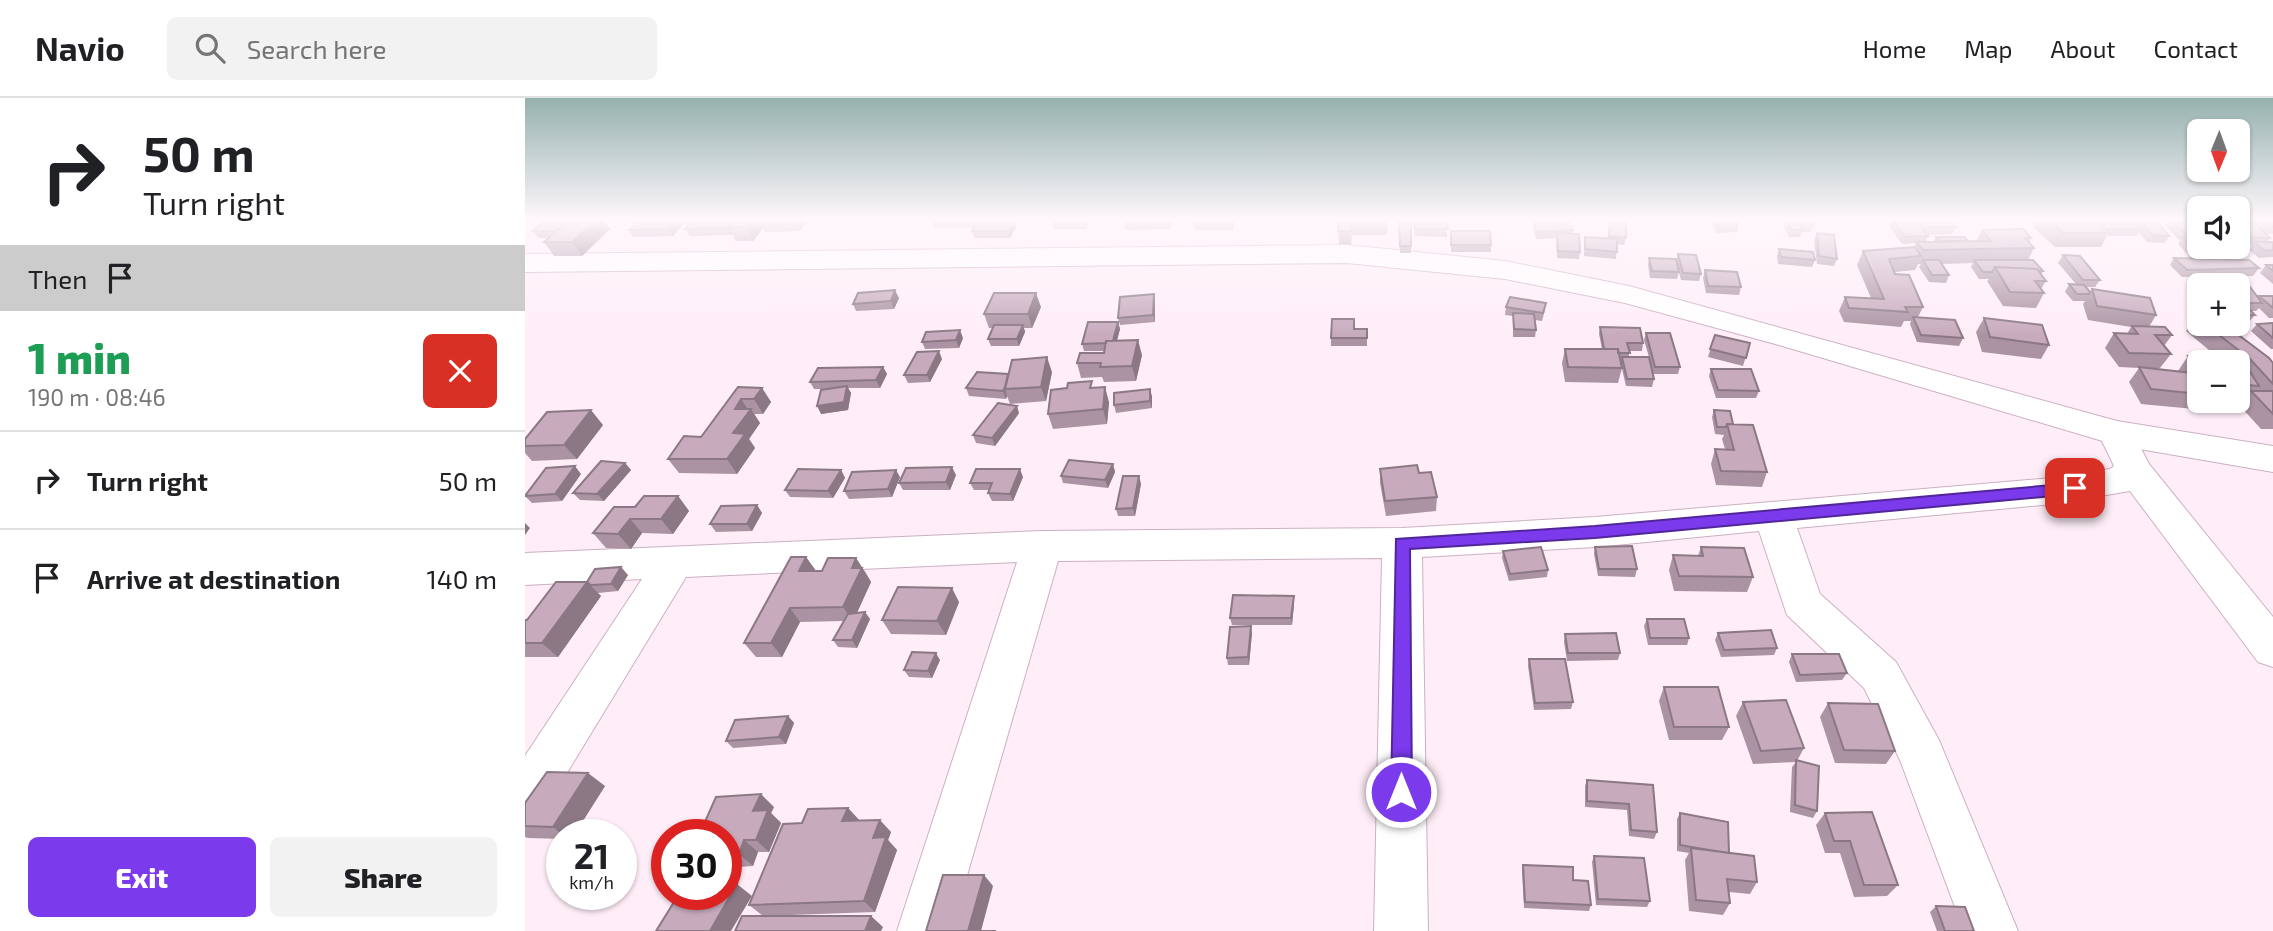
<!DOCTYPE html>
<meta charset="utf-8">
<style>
:root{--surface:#fff;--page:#f2f2f2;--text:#202124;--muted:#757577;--line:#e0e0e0;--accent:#7c3aed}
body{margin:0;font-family:"Exo 2",sans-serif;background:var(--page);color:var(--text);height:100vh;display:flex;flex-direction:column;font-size:26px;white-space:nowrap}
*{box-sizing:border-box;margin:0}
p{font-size:23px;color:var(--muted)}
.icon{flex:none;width:38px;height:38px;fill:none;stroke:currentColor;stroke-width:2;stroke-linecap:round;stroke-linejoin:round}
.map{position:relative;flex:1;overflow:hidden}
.side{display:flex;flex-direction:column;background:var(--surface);width:525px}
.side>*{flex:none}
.top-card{background:#fff;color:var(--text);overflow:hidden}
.needle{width:46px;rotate:181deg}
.fabs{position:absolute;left:1662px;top:21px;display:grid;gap:14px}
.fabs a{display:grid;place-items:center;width:63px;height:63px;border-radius:10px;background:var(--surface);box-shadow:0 2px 5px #0004;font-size:35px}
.speed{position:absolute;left:21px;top:721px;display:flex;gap:14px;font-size:35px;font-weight:700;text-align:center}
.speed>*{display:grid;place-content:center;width:91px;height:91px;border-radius:50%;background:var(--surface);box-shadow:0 2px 5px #0004;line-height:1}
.speed small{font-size:18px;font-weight:400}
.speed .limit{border:10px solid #d22;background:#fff;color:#111}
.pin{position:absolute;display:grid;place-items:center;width:60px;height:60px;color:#fff;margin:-30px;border-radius:14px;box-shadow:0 4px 10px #0006}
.me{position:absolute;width:77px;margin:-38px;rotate:0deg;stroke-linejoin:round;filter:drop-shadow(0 0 5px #0008)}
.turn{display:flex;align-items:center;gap:24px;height:147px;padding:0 28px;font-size:32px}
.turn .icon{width:91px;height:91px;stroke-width:2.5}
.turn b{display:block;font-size:49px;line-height:60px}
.then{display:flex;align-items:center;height:66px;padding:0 28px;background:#0003;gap:14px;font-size:26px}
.round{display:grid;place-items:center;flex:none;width:74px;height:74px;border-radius:10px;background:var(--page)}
.head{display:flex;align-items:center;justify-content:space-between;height:119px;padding:0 28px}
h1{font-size:42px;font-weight:800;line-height:52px;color:#1e9e55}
.button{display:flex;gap:14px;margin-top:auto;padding:14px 28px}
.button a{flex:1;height:80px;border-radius:10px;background:var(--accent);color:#fff;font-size:28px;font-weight:800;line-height:80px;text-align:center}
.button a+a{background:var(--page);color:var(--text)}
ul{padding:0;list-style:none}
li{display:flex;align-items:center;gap:21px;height:98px;padding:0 28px;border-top:2px solid var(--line)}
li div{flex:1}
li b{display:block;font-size:26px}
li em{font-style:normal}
header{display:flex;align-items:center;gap:42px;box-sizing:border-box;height:98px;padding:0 35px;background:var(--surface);border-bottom:2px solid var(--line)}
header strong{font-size:33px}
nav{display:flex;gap:38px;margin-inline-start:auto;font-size:24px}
.search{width:490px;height:63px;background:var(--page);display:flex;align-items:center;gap:18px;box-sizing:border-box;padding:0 24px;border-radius:10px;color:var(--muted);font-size:26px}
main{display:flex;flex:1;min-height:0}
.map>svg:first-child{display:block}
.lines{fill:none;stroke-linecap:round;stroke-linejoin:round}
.minor-casing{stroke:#ccb0c2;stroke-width:2}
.highway-casing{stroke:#ccb0c2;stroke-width:2}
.minor{fill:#fff;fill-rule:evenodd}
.highway{fill:#fff;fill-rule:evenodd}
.wall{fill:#ab93a3}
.shaded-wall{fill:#8b7884}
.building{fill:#c7abbd;stroke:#8b7884;stroke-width:2}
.route{fill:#7c3aed;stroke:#51269a;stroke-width:2}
</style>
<header>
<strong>Navio</strong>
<div class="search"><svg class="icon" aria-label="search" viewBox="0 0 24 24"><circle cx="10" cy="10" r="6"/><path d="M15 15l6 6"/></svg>Search here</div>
<nav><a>Home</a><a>Map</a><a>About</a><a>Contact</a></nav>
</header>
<main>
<section class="side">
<div class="top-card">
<div class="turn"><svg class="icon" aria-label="right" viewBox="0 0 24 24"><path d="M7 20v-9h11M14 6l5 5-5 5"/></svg><div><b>50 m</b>Turn right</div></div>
<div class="then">Then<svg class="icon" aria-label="arrive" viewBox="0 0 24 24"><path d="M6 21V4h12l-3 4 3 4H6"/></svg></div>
</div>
<div class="head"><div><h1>1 min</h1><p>190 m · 08:46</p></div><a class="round" style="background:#d93025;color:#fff"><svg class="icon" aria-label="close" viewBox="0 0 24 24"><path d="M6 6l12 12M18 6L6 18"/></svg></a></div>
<ul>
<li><svg class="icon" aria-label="right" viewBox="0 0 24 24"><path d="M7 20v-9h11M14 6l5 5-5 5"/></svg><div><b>Turn right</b></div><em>50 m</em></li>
<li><svg class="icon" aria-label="arrive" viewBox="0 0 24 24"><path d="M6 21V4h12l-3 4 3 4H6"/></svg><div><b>Arrive at destination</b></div><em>140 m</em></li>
</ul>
<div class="button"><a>Exit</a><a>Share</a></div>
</section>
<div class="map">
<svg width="1748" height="833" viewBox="0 0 1748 833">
<rect width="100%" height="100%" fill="#ffeef8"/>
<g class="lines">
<defs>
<path id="minor" d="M1591 323 1604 327 1624 366 1748 519V569L1733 564 1605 393 1528 406 1272 430 1295 496 1371 564 1414 642 1493 833H1439L1375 662 1339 590 1262 517 1234 433 1070 449 897 459 903 833H849L857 460 533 463 426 833H372L492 464 161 479 17 716 0 723V658L117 481 0 487V455L517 433 877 430 1070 419 1528 380 1585 371 1589 368 1573 335 1578 327Z"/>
<path id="highway" d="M822 147 980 163 1104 188 1592 323 1748 348V374L1591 347 1254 247 1100 205 980 181 822 165 0 174V156Z"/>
</defs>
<use href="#minor" class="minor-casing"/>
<use href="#highway" class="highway-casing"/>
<use href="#minor" class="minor"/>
<use href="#highway" class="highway"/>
</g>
<path class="wall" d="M113 122H283L275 133 240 134 238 130 228 143H211L207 136 205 137 165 138 160 131 163 128 160 124 148 138 108 139 104 132Z
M452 122 449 129 409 130 406 123Z
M454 122H490L492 127 485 140H450L447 133Z
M565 122 561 131H529L527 124Z
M598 122H647L645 131 601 132Z
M670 122H710L708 132H670L669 125Z
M814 122H863L862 137H827L826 147 814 146 813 133Z
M874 122H886V155H875Z
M889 122H922V139L890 138Z
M1189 122H1211L1214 126 1212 134 1192 135 1187 128Z
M1257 122H1285L1289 127 1286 134H1277L1275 139H1264L1256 124Z
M1366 122 1392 124 1393 122 1431 129 1427 136 1402 137 1403 138 1401 143H1409L1411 139 1443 143H1451L1457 132 1506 140 1504 145 1509 150 1503 162 1518 173 1516 177 1521 183 1516 191 1519 195 1511 210 1478 208 1462 183 1464 181H1454L1446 169 1448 165 1417 166 1424 177 1421 185 1404 184 1394 169 1396 166H1393L1390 172 1370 174 1398 209 1393 219 1438 240 1434 248 1392 244 1385 226 1386 223H1379L1376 229 1319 224 1314 213 1320 199 1346 200 1332 167 1338 153 1389 149 1391 145 1377 146 1364 128Z
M1510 122H1561L1564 124 1565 122H1606L1608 123 1609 122H1631L1644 138 1640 145 1622 144 1614 134 1611 138H1582L1576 149H1530L1507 128Z
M1644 122H1667L1675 130V149L1705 152 1702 156 1705 159 1703 161 1734 170 1728 178 1657 179 1645 167 1649 160H1666L1653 146 1655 143 1640 127Z
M1713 122H1748V136H1741L1745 140 1742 144H1748V159L1734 160 1724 152 1727 147H1713Z
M1008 123 1048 132V136L1055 154 1054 161 1032 160 1031 140 1011 141 1008 130Z
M1085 123 1101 140 1099 147 1092 146 1091 161 1059 158 1060 139 1083 140Z
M85 131 57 158H29L19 144 23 140H13L8 133Z
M926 133 966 147V154H926Z
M1292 135 1312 161 1309 168 1292 166 1289 142Z
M1254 151 1290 162 1287 169 1253 166 1252 158Z
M1153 156 1176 176 1174 183 1156 182 1151 163Z
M1538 157 1575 182 1570 189H1562L1565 194 1567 191 1631 217 1624 229 1647 237 1639 248 1646 256 1635 270H1618L1653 273 1663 258 1696 262 1661 233 1672 219H1675V226H1699L1748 265V331H1736L1714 307 1718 302H1713V286L1675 264V303H1676L1669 311 1616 306 1604 284 1614 270 1594 269 1580 250 1589 235 1602 236 1606 229 1563 222 1558 206 1560 203H1548L1540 194 1544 186H1551L1533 165Z
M1124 160 1154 174 1152 181 1125 180 1123 167Z
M1741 167H1748V186L1735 175Z
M1180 172 1216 189 1214 197 1181 195 1178 180Z
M1713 189 1733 200 1734 198H1748V220H1744L1734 210 1731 213H1726L1730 217 1724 224H1713Z
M1670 192H1675V209L1665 200Z
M374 200 369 211 331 213 328 206Z
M630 203V224L595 227 593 220Z
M516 209 507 230H499L500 234 494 248H466L463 241 468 230H464L459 216Z
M981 209 1020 212 1017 223 1010 222 1011 232 1010 239H988V218L980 217Z
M1459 220 1524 247 1516 261 1457 254 1451 234Z
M593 224 595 231 592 243 617 257 611 283 579 284 577 279 556 280 552 265 579 255V253H559L557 246Z
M1748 225V251H1746L1726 233 1732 226Z
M1075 229 1118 245 1117 253H1104V259H1124L1119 242 1121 235 1155 269 1153 276H1128L1129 281 1127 289 1101 288 1096 267 1097 270 1093 285 1040 284 1037 265 1040 251H1077L1074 236Z
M830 231H842V248H806V240Z
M1190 237 1225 245 1218 268 1183 259Z
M438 240 434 250 400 251 397 244Z
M417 261 405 284 383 285 379 277Z
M358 269 362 276 355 290H323L326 295 323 312 296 316 303 291H289L285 284Z
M1186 271 1234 293 1231 300H1191L1184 278Z
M527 274 521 303 485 306 482 298 481 301 444 298 441 290 483 276Z
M213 289 237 290 246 304 238 316H229L235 325 224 341 230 350 212 376 154 375 143 361 176 339Z
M569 290 584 304 582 326 528 331 523 316Z
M627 298V310L591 315 589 307Z
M1189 312 1208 326 1242 374 1237 389 1191 387 1186 366 1190 351H1200L1197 341 1199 337 1190 336 1187 319Z
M494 315 470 348 451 345 448 337Z
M78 327 52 361 7 363 0 355V341Z
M100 365 106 372 79 403 55 402 48 395Z
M588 366 590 374 583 390 538 385 536 378Z
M855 371 894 375 912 399 911 413 861 418 855 385Z
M316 372 320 380 308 400 265 399 260 392Z
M56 376 37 403 7 405 0 398Z
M431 377 425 392H378L374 385Z
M375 379 367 399 324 401 319 393Z
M498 379 488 403H467L463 395 464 392H449L445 385Z
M616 386 610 418H593L591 411Z
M153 398 164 413 148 436 117 435 106 451 81 450 68 435 110 409Z
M232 407 237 415 227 433 191 434 185 426Z
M1070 449 1112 471 1110 479 1073 478 1069 456Z
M1176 449 1228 479 1222 494 1149 493 1144 472 1148 457 1173 458Z
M978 453 1023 472 1022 479 984 483 977 460Z
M281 459 291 473H297L331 460 341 475 346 484 332 515 345 521 332 550 313 549 308 542 319 523 275 524 257 559H231L219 545Z
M103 477 93 493 73 495 76 498 33 559H0V522H2L62 484Z
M769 498V506L767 527H707L705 520Z
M434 504 421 537 366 536 357 522Z
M1122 521 1164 540 1162 547H1123L1119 528Z
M727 535 724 567H703L702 560Z
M1193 535 1252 550 1249 557 1196 559 1190 542Z
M1040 536 1095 555 1093 562 1042 563 1039 544Z
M1267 556 1322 575 1317 582 1271 584 1264 564Z
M1004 561 1048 604 1046 611 1009 612 1003 568Z
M415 562 407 580 384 579 379 572Z
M1139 589 1204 629 1197 642H1144L1134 603Z
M1218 604 1279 650 1272 663 1292 713 1288 720 1265 714 1267 669 1271 664 1228 666 1211 618Z
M1303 605 1370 653 1361 666 1310 665 1295 619Z
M263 618 269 625 261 646 208 650 201 643Z
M1062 682 1128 687 1132 734 1129 741 1104 738 1102 712 1060 709V688Z
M80 688 49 737H37V741L3 740 0 739V705Z
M249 709 246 715 256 725 244 754H233L228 768 201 770V737Z
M323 710 334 722 366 734 363 742 372 752 350 814 238 818 224 807 277 725Z
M1155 715 1204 755 1232 784 1225 796 1204 794 1205 805 1198 817 1164 813 1160 762 1164 755 1152 753V721Z
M1300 715 1373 787 1362 798 1329 799 1315 755H1300L1291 727Z
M1069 758 1125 803 1122 809 1071 807 1067 764Z
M998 767 1048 782 1066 807 1064 813 999 810 997 773Z
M1411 808 1449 833H1412L1405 814Z"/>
<path class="shaded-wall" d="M71 122H78L85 131 57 158 47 144Z
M151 122H159L160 124 148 138 143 131Z
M208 122H218L203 130 207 136 205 137 201 130Z
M226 122H245L236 127 238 130 228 143 220 129Z
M274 122H283L275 133 271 126Z
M446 122H452L449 129Z
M489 122H490L492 127 485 140 483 133Z
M560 122H565L561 131 559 124Z
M643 122H647L645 131Z
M708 122H710L708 132 707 125Z
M370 192 374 200 369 211 366 203Z
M511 195 516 209 507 230 503 216Z
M629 196 630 203V224L628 217Z
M593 224 595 231 589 252 587 245Z
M498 227 500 234 494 248 492 241Z
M435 232 438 240 434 250 431 242Z
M613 242 617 257 611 283 607 268Z
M414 253 417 261 405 284 402 277Z
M522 259 527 274 521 303 516 289Z
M358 269 362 276 355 290 351 282Z
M488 277 480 291 482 298 481 301 478 293Z
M322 288 326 295 323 312 296 316 292 308Z
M580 289 584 304 582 326 578 311Z
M237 290 246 304 238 316 229 301Z
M625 291 627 298V310L625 303Z
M216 301 224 313 226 311 235 325 224 341 230 350 212 376 202 361 210 311Z
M492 308 494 315 470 348 467 340Z
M66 312 78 327 52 361 39 347Z
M100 365 106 372 79 403 72 396Z
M588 366 590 374 583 390 580 382Z
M50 368 56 376 37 403 30 396Z
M427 369 431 377 425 392 421 384Z
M495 371 498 379 488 403 485 396Z
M316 372 320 380 308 400 303 393Z
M371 372 375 379 367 399 363 391Z
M614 378 616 386 610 418 608 410Z
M153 398 164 413 148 436 136 421Z
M232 407 237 415 227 433 222 426Z
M105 421 117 435 106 451 93 436Z
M0 425 5 430 0 437Z
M281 459 291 473H274Z
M331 460 346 484 328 523 318 509 327 470Z
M96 469 103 477 93 493 86 486Z
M62 484 76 498 33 559 17 545Z
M427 490 434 504 421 537 412 523Z
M769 498V506L767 527 766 520Z
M265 510 275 524 257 559 246 545Z
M340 514 345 521 332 550 327 542Z
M726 528 727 535 724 567 723 559Z
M411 555 415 562 407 580 403 573Z
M263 618 269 625 261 646 254 639Z
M63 675 80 688 49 737H38L28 729Z
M236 696 249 709 246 715 256 725 244 754 231 742 228 713Z
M323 710 334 722 317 723Z
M355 722 366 734 363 742 372 752 350 814 339 803 348 740Z
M219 742 233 754 228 768 214 756Z
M459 777 468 788 456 833H443Z
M212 786 227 798 206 833H185Z
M346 818 358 829 356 833H340Z"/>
<path class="building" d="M21 122H44L31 133H8Z
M44 122H71L47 144H19Z
M113 122H151L143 131 104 132Z
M168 122H208L201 130 160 131Z
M210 122H226L220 129 203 130Z
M240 122H274L271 126 236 127Z
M407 122H447L406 123Z
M454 122H489L483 133H447Z
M528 122H560L559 124H527Z
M670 122H708L707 125H669Z
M814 122H862V123H827L826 133H813Z
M874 122H886V148H875Z
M890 122H922L923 131H890Z
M1044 122 1048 132 1012 134 1008 123Z
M1190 122H1211L1214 126 1194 128Z
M1261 122H1285L1289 127H1275L1278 132H1267Z
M1367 122H1390L1403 138 1380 139Z
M1393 122H1425L1431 129H1400Z
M1523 122H1561L1564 125H1575L1584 135H1538Z
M1572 122H1606L1616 131H1581Z
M1615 122H1631L1644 138 1627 137Z
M1646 122H1667L1675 130V137H1661Z
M1713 122H1726L1745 140 1713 139Z
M1737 122H1748V129H1745Z
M1085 123 1101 124V140L1084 138Z
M1498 131 1506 140H1500L1509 150 1398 152 1391 144 1466 143 1457 132Z
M926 133H965L966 147H926Z
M1032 135 1054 136 1055 154 1033 153Z
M1292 135 1309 137 1312 161 1294 158Z
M1060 139 1092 141V154L1060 151Z
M1411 139H1439L1443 143H1415Z
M1658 139H1675V149H1701L1705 152 1698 151 1705 159 1676 158Z
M1729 144H1748V152L1740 153Z
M1390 149 1396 158 1364 161 1370 176 1384 177 1398 209H1380L1383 214 1324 210 1320 199 1359 201 1338 153Z
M1254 151 1288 154 1290 162 1256 159Z
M1153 156 1171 157 1176 176 1158 175Z
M1538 157 1555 158 1575 182H1558Z
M1124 160 1151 161 1154 174 1127 173Z
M1649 160 1724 162 1734 170 1662 172Z
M1398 162H1414L1424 177H1407Z
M1449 162H1508L1518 173H1514L1512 171 1470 169 1467 174H1458Z
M1741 167H1748V173Z
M1470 169 1512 171 1521 183H1510L1519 195 1485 194Z
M1180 172 1212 174 1216 189 1183 188Z
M1544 186 1559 187 1565 194 1564 196H1552Z
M1713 189H1725L1737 205H1718L1730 217H1713V197H1720Z
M1567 191 1625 200 1631 217 1572 208Z
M370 192 366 203 328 206 333 195Z
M469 195H511L503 216H459Z
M629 196 628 217 593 220 595 199Z
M1734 198H1748V210Z
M985 199 1021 205 1018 215 981 209Z
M988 215 1009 216 1011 232 989 231Z
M1388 219 1430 222 1438 240 1396 237Z
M1459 220 1517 227 1524 247 1465 239Z
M807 221H829V231H842V240H806Z
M563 224H593L588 243H581V245L557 246Z
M1748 225V240L1732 226Z
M1680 226H1699L1744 260 1748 265V286L1725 261Z
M469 227H498L492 241H463Z
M1607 228 1640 229 1647 237H1630L1646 256 1604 255 1589 235 1613 236Z
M1075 229 1115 230 1118 245H1102L1105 255H1093V251H1079Z
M435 232 431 242 397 244 401 234Z
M1121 235H1145L1155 269H1130Z
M1190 237 1225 245 1221 260 1185 251Z
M613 242 607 268 575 269 576 265H552L555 255H579L581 243Z
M1040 251H1093L1097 270 1043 269Z
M414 253 402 277H379L392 254Z
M1663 258 1719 264 1734 288 1713 286V264H1675V278Z
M522 259 516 289 480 291 487 262Z
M1097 259H1124L1129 281H1102Z
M358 269 351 282 285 284 293 270Z
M1614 269 1667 275 1675 287V296L1626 291Z
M1186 271H1226L1234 293 1193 292Z
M452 274 483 276 480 289 478 293 441 290Z
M567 283 565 290 580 289 578 311 523 316 526 292 542 290 543 285Z
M322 288 319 304 292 308 296 292Z
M213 289 237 290 229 301H216L210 311H226L208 335 220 336 202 361H143L159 338 176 339Z
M625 291V303L589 307V295Z
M1726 293H1748V316Z
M473 305 492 308 467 340 448 337Z
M66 312 39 347 0 348V341L22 314Z
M1189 312 1205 313 1208 326H1202L1201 329H1192Z
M1202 326 1228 327 1242 374 1196 373 1190 351 1209 352Z
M544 362 588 366 580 382 536 378Z
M76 363 100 365 72 396 48 395Z
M892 367 894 375 906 374 912 399 860 403 855 371Z
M50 368 30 396 0 398 21 370Z
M427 369 421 384 374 385 381 370Z
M273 371 316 372 303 393 260 392Z
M451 371H495L485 396 463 395 467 385H445Z
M371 372 363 391 319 393 327 374Z
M598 378H614L608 410 591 411Z
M119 398H153L136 421H105L93 436 68 435 89 409H110Z
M232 407 222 426H185L196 408Z
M1107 448 1112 471H1074L1070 449Z
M1016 449 1023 472 985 476 978 453Z
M1176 449 1219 450 1228 479 1154 478 1148 457 1178 458Z
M266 459H281L274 473H297L303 460H331L327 470H337L318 509 265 510 246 545H219Z
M96 469 86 486 66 487 62 484 70 471Z
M31 484H62L17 545H0V522H2Z
M373 489 427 490 412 523 357 522Z
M708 497 769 498 766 520H705Z
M340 514 327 542H308L323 516Z
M1122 521H1159L1164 540H1125Z
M726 528 723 559 702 560 705 529Z
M1246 532 1252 550 1199 552 1193 535Z
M1091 535 1095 555H1043L1040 536Z
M387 554 411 555 403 573 379 572Z
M1267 556H1314L1322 575 1275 577Z
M1004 561H1040L1048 604 1010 605Z
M1139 589H1193L1204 629H1149Z
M1261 602 1279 650 1236 653 1218 604Z
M1303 605 1353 606 1370 653 1319 652Z
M263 618 254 639 201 643 210 622Z
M1271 662 1294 668 1292 713 1270 707Z
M22 674 63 675 28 729 0 728V705Z
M1062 682 1128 687 1132 734 1106 732 1104 706 1062 703Z
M236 696 228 713 243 712 231 742H219L214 756 201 757V737H174L191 699Z
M323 710 317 723 355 722 348 740 361 739 339 803 224 807 258 726 277 725 283 711Z
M1347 714 1373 787H1339L1325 743H1309L1300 715Z
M1155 715 1203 724 1204 755 1178 751 1155 747Z
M1166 750 1229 758 1232 784 1202 781 1205 805 1171 802Z
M1069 758 1119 760 1125 803 1073 801Z
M998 767 1048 769V782L1063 783 1066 807 1000 804Z
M418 777H459L443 833H471H401Z
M201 785 212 786 185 833H131L154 796H201Z
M1411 808 1440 809 1449 833H1420Z
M217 818H346L340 833H210Z"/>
<linearGradient id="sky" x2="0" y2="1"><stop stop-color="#95b1ae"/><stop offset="0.51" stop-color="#fff7fc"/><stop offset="1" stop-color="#fff7fc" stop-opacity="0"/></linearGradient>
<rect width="1748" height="238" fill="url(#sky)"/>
<path class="route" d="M1550 385 1558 390 1550 396 1070 440 885 451 887 694 884 701 876 704 869 701 866 694 871 441 1070 428Z"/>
</svg>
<div class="fabs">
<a><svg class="needle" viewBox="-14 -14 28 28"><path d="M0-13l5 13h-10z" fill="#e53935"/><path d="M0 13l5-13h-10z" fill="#757577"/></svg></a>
<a><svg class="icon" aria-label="sound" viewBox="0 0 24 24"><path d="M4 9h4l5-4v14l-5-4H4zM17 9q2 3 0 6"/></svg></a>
<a>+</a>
<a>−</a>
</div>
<div class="speed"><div>21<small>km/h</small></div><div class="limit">30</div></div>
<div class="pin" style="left:1550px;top:390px;background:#d93025"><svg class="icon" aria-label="arrive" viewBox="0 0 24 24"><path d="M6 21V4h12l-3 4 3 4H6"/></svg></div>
<svg class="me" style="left:876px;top:694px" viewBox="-20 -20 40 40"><circle r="17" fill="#7c3aed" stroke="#fff" stroke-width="3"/><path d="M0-11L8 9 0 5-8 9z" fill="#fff"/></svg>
</div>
</main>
